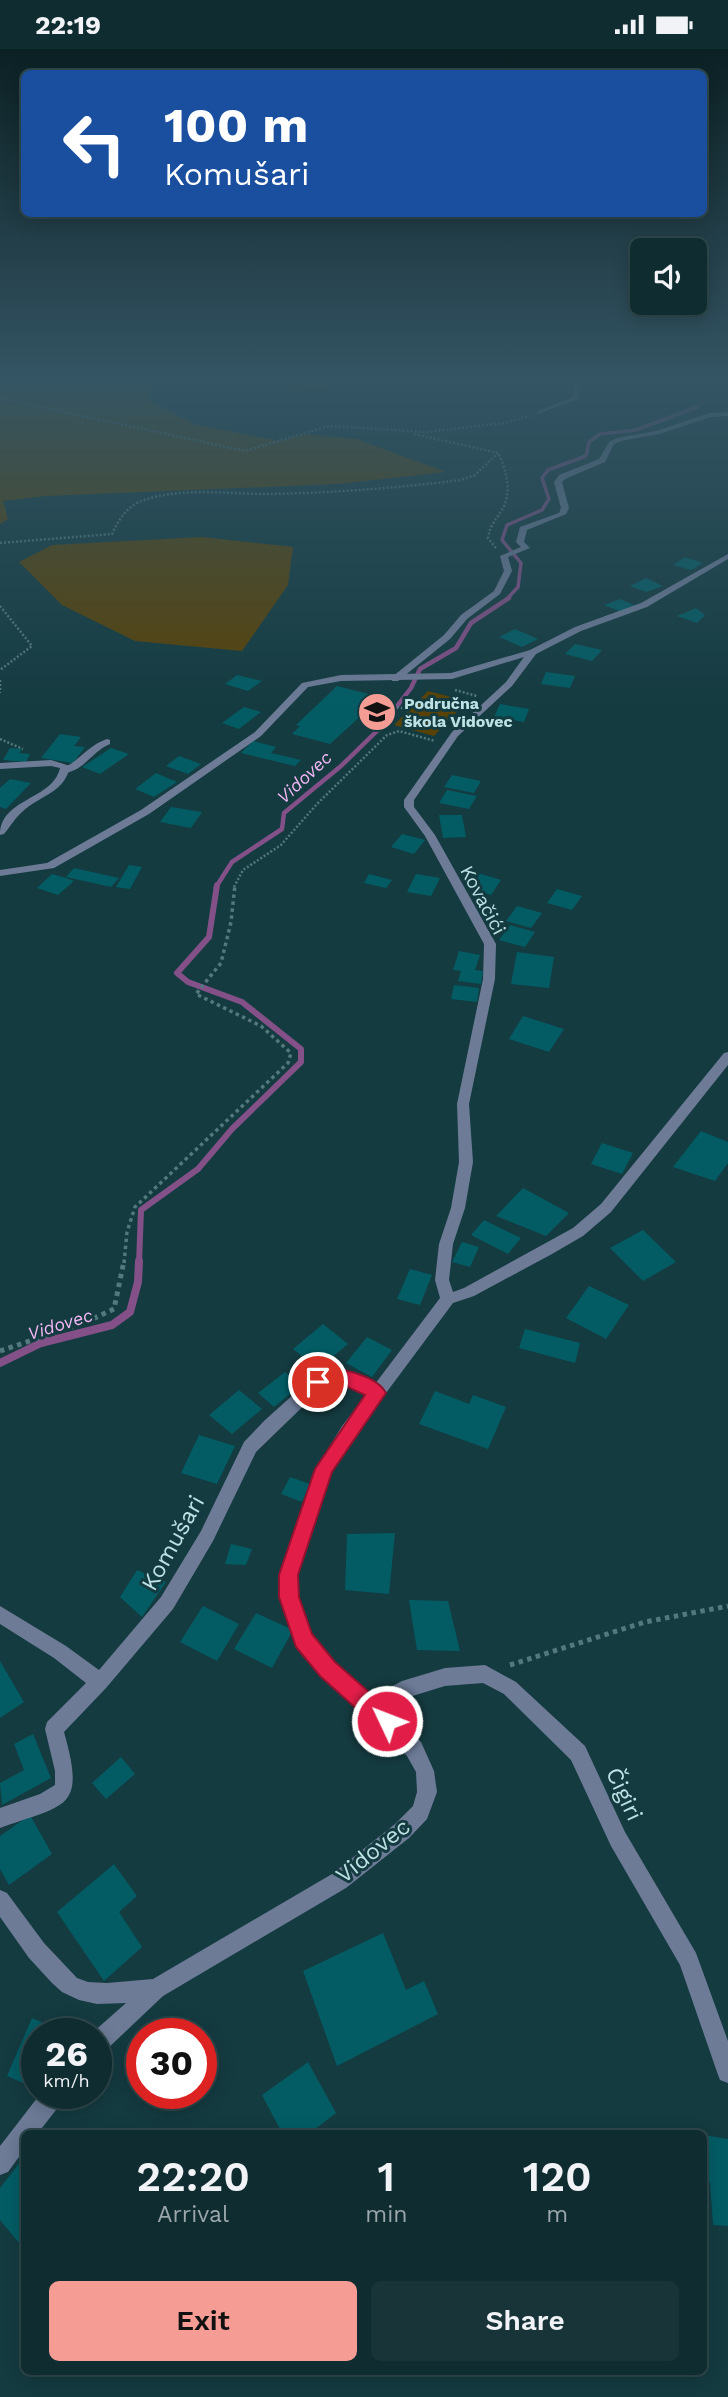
<!DOCTYPE html>
<meta charset="utf-8">
<style>
:root{--surface:#0f2c30;--page:#183438;--text:#f1f3f6;--muted:#9ba7ab;--line:#2f484c;--accent:#f59c95}
body{margin:0;font-family:"Work Sans",sans-serif;background:var(--page);color:var(--text);height:100vh;display:flex;flex-direction:column;font-size:26px;white-space:nowrap}
*{box-sizing:border-box;margin:0}
p{font-size:23px;color:var(--muted)}
.icon{flex:none;width:38px;height:38px;fill:none;stroke:currentColor;stroke-width:2;stroke-linecap:round;stroke-linejoin:round}
.map{position:relative;flex:1;overflow:hidden}
.panel{position:absolute;left:21px;top:2081px;width:686px;height:245px;display:flex;flex-direction:column;background:var(--surface);border-radius:10px;box-shadow:0 4px 18px #0003,0 0 0 2px var(--line)}
.panel>*{flex:none}
.guide{position:absolute;left:21px;top:21px;width:686px;height:147px;border-radius:10px;box-shadow:0 4px 18px #0003,0 0 0 2px var(--line);background:#1a4fa0;color:#fff;overflow:hidden}
.controls{position:absolute;left:630px;top:189px;display:grid;gap:14px}
.controls a{display:grid;place-items:center;width:77px;height:77px;border-radius:10px;background:var(--surface);box-shadow:0 4px 18px #0003,0 0 0 2px var(--line);font-size:35px}
.speed{position:absolute;left:21px;top:1969px;display:flex;gap:14px;font-size:35px;font-weight:700;text-align:center}
.speed>*{display:grid;place-content:center;width:91px;height:91px;border-radius:50%;background:var(--surface);box-shadow:0 4px 18px #0003,0 0 0 2px var(--line);line-height:1}
.speed small{font-size:18px;font-weight:400}
.speed .limit{border:10px solid #d22;background:#fff;color:#111}
.pin{position:absolute;display:grid;place-items:center;width:60px;height:60px;color:#fff;margin:-30px;border:4px solid #fff;border-radius:50%;box-shadow:0 2px 7px #0007}
.me{position:absolute;width:77px;margin:-38px;rotate:313deg;stroke-linejoin:round;filter:drop-shadow(0 0 5px #0008)}
.turn{display:flex;align-items:center;gap:24px;height:147px;padding:0 28px;font-size:32px}
.turn .icon{width:91px;height:91px;stroke-width:2.5}
.turn b{display:block;font-size:49px;line-height:60px}
.eta{display:flex;justify-content:space-evenly;align-items:center;height:119px;text-align:center}
.eta b{font-size:42px;font-weight:600;line-height:49px}
.action{display:flex;gap:14px;margin-top:auto;padding:14px 28px}
.action a{flex:1;height:80px;border-radius:10px;background:var(--accent);color:#111;font-size:28px;font-weight:600;line-height:80px;text-align:center}
.action a+a{background:var(--page);color:var(--text)}
.status{display:flex;justify-content:space-between;align-items:center;height:49px;padding:0 35px;background:var(--surface);direction:ltr}
.status svg{height:19px;fill:currentColor}
.map>svg:first-child{display:block}
.green{fill:#594206}
.lines{fill:none;stroke-linecap:round;stroke-linejoin:round}
.stream-far3{stroke:#835087;stroke-width:3.5}
.stream-far2{stroke:#835087;stroke-width:4.5}
.stream-far1{stroke:#835087;stroke-width:6}
.stream{stroke:#835087;stroke-width:8}
.building{fill:#035c64}
.path-far2{stroke:#53787d;stroke-width:2.5;stroke-dasharray:2 2;stroke-linecap:butt}
.path-far1{stroke:#53787d;stroke-width:3.5;stroke-dasharray:3.5 3.5;stroke-linecap:butt}
.path{stroke:#53787d;stroke-width:5;stroke-dasharray:4.5 4.5;stroke-linecap:butt}
.service{fill:#6d7b97;fill-rule:evenodd}
.minor{fill:#6d7b97;fill-rule:evenodd}
.route{fill:#e11d48;stroke:#92132f;stroke-width:2}
.labels{text-anchor:middle;dominant-baseline:central;stroke-width:6;stroke-linejoin:round;paint-order:stroke}
.far-poi-label{font-size:16px;font-weight:bold;fill:#bee1e4;stroke:#143b40;text-anchor:start}
.far-water-label{font-size:18px;font-style:italic;fill:#f4b8f7;stroke:#143b40}
.street-label{font-size:19px;fill:#bee1e4;stroke:#143b40}
.near-street-label{font-size:23px;fill:#bee1e4;stroke:#143b40}
</style>
<div class="status"><b>22:19</b><svg viewBox="0 0 49 12"><path d="M0 12V9h3v3zM5 12V6h3v6zM10 12V3h3v9zM15 12V0h3v12zM26 1h20v11H26zM47 4h2v5h-2z"/></svg></div>
<div class="map">
<svg width="728" height="2348" viewBox="0 0 728 2348">
<rect width="100%" height="100%" fill="#143b40"/>
<path class="green" d="M0 331H158L148 351 194 375 279 392 305 385 356 390 446 423 337 435 46 447 3 452 8 470 0 475Z
M207 331H366L319 343Z
M202 488 293 498 288 536 242 602 135 592 62 556 19 513 52 496Z
M428 642 467 652 434 687 394 676Z"/>
<g class="lines">
<path class="stream-far3" d="M506 551 518 538 521 514 502 491 507 476 542 461 549 450 542 429 548 421 586 407 589 393 600 385 636 381 697 358"/>
<path class="stream-far2" d="M216 838 232 813 282 780 284 764 341 717 381 678 411 639 420 620 456 599 471 574 509 549"/>
<path class="stream-far1" d="M139 1214 141 1161 198 1120 232 1080 301 1013V1000L242 953 188 933 177 924 209 888 217 836"/>
<path class="stream" d="M0 1314 41 1294 112 1276 130 1263 138 1233 139 1212"/>
</g>
<path class="building" d="M685 508 703 514 691 521 673 516Z
M646 529 663 537 646 543 630 537Z
M620 550 636 557 621 563 604 556Z
M696 559 705 566 697 574 677 567Z
M515 580 538 590 522 598 499 588Z
M575 595 602 601 592 612 565 605Z
M546 623 575 627 570 639 541 635Z
M237 626 262 632 248 642 225 635Z
M337 637 376 647 359 664 363 665 330 695 292 685 300 677 296 676Z
M500 655 529 660 524 673 494 668Z
M244 658 261 663 239 680 222 674Z
M60 685 81 688 74 697 85 698 73 714 41 709Z
M253 692 276 698 271 704 301 711 295 717 241 704Z
M10 699 22 700 19 704 30 705 26 713 3 711Z
M111 699 129 705 100 725 82 718Z
M179 707 201 715 188 725 166 717Z
M156 724 177 733 154 748 135 740Z
M452 726 481 732 474 744 444 738Z
M10 730 31 734 6 760 0 758V739Z
M447 741 477 747 469 760 439 754Z
M171 758 202 763 191 779 160 773Z
M439 766H462L466 788 443 789Z
M402 785 425 791 414 805 391 798Z
M129 816 142 818 130 840 116 838Z
M74 819 119 829 111 838 66 828Z
M478 824 501 831 491 846 467 838Z
M52 825 66 829 74 832 58 846 37 839Z
M369 825 392 831 386 839 364 834Z
M416 825 440 829 431 847 407 843Z
M557 840 582 847 572 861 547 854Z
M517 857 542 864 531 879 506 872Z
M510 876 535 883 525 898 499 891Z
M459 902 480 906 475 921 483 922 481 935 458 932 461 922 453 921Z
M517 903 554 908 549 939 511 935Z
M454 936 479 939 477 953 451 950Z
M523 967 564 980 549 1003 509 990Z
M701 1082 728 1093V1114L715 1132 673 1118Z
M602 1094 633 1104 622 1125 591 1115Z
M523 1139 569 1164 546 1187 496 1167Z
M484 1171 521 1189 508 1205 471 1186Z
M643 1181 676 1213 643 1232 610 1199Z
M462 1193 479 1198 470 1218 452 1213Z
M410 1220 432 1226 420 1256 397 1250Z
M589 1237 629 1256 606 1290 566 1269Z
M323 1275 348 1295 318 1320 293 1300Z
M525 1280 580 1294 575 1314 519 1299Z
M367 1288 392 1301 372 1328 346 1314Z
M285 1323 301 1336 274 1358 258 1344Z
M239 1341 262 1360 232 1385 209 1366Z
M435 1342 469 1355 473 1346 506 1358 488 1400 419 1375Z
M199 1386 235 1397 217 1435 181 1424Z
M290 1428 310 1435 302 1453 281 1445Z
M395 1484 389 1545 345 1541 347 1485Z
M231 1495 252 1500 246 1516 225 1515Z
M137 1521 166 1533 142 1568 120 1548Z
M409 1551 448 1552 460 1602 417 1601Z
M203 1557 239 1575 217 1612 180 1593Z
M256 1564 293 1581 272 1619 234 1600Z
M0 1612 24 1653 0 1669Z
M33 1685 51 1729 2 1756 0 1734 24 1721 14 1695Z
M121 1708 135 1725 106 1750 92 1734Z
M30 1766 52 1805 9 1836 0 1820V1787Z
M114 1815 137 1847 119 1863 142 1898 104 1932 57 1863Z
M383 1884 406 1941 424 1932 438 1965 337 2017 303 1922Z
M32 1969 62 1982 37 1984V2040L7 2027Z
M308 2013 336 2064 310 2084H282L262 2046Z
M704 2086 728 2090V2177L713 2176 710 2133 704 2131Z
M24 2108V2200L0 2171V2139Z"/>
<g class="lines">
<path class="path-far2" d="M0 349 245 402 329 377 426 383 504 374 530 367
M414 385 498 404C506 419 512 443 503 459 497 470 490 475 488 489L496 499
M0 494 112 485C119 470 128 456 144 451 183 438 228 445 268 445 332 444 397 439 461 431L475 426 498 404
M0 557 32 597 0 621
M0 631V644
M455 641 477 647
M393 657 406 660
M0 690 23 700
M234 838 243 821 281 796 317 755 387 686 399 682 435 692"/>
<path class="path-far1" d="M124 1214 127 1183 135 1158 288 1014 291 1004 261 977 196 945 221 914 231 873 235 836"/>
<path class="path" d="M0 1302 86 1273 114 1260 124 1212
M510 1616 645 1573 728 1557"/>
<path class="service" d="M728 363V367L711 368 659 385 621 392 614 395 605 413 565 430 562 433 569 459 566 465 527 481 524 493 530 499 508 508 512 522 500 545 467 570 450 590 398 632H392V628L444 586 461 566 494 542 504 522 500 507 521 498 516 493 520 478 559 464 561 459 554 433 559 426 599 410 609 393 617 389 656 382 710 364Z
M107 690 110 691V695C92 702 82 725 61 724V720C79 713 88 696 107 690Z"/>
<path class="minor" d="M574 331H580L578 350 537 365V363L573 348Z
M728 505V510L647 558 581 582 536 605 512 637 458 687 414 751V758L435 786 496 895 495 930 469 1055 473 1113 465 1159 453 1195 449 1231 453 1243 464 1239 573 1179 601 1155 724 1004 728 1003V1016L611 1163 583 1187 552 1205 474 1247 453 1254 354 1387 331 1423 297 1526 298 1548 311 1586 333 1614 374 1647 402 1632 445 1619 485 1616 516 1633 585 1697 625 1783 696 1904 728 1992V2034L720 2031 717 2023 680 1916 611 1797 571 1711 504 1645 483 1634 445 1637 406 1649 387 1660 421 1693 434 1722 437 1743 427 1770 409 1789 346 1839 163 1947 104 2003 96 2006V1984H92L126 1954 97 1955 79 1951 62 1943 52 1934 29 1909 0 1868V1841L7 1844 44 1894 77 1929 88 1933 107 1934 153 1930 332 1825 395 1775 413 1757 417 1743 416 1723 407 1707 367 1664 321 1626 298 1597 280 1548 279 1526 316 1420 342 1377 366 1346 350 1336 339 1333 323 1338 256 1403 213 1492 173 1560 106 1639 64 1683C86 1761 67 1755 0 1779V1759L40 1745 55 1736V1722L45 1680 47 1673 86 1634 54 1609 0 1575V1557L66 1597 99 1621 161 1548 201 1482 244 1393 265 1371 313 1328 318 1327 339 1321 359 1326 375 1335 440 1249 435 1231 439 1195 451 1159 459 1113 457 1055 483 930 484 895 425 787 404 758V751L452 683 506 633 524 608 452 630 341 632 308 638 261 687 149 765 54 819 0 827V821L47 814 141 761 255 683 302 634 341 626 451 624 530 601 575 578 641 554Z
M51 711 70 717C65 744 40 746 22 763 15 769 10 778 4 785L0 786C0 749 53 751 60 719L51 717 0 720V714Z
M41 2044H66L63 2052 38 2084H24V2101L8 2123 0 2126V2097Z"/>
</g>
<linearGradient id="sky" x2="0" y2="1"><stop stop-color="#0b2023"/><stop offset="0.5" stop-color="#345564"/><stop offset="1" stop-color="#345564" stop-opacity="0"/></linearGradient>
<rect width="728" height="660" fill="url(#sky)"/>
<path class="route" d="M339 1320C354 1323 378 1329 386 1344L332 1423 298 1526 299 1548 312 1585 335 1613 394 1665 397 1672 394 1680 387 1683 379 1680 320 1627 296 1598 279 1548V1526L315 1420 365 1346 339 1334 318 1340 311 1338 309 1333 311 1327Z"/>
<defs>
<symbol id="school-disc" viewBox="-11 -11 22 22"><circle r="9.5" fill="#f59c95" stroke="#143b40"/><path d="M0-5L7-2L0 1L-7-2ZM-4 1L0 2.5L4 1V4Q0 6-4 4Z" fill="#111"/></symbol>
</defs>
<g fill-rule="evenodd">
<use href="#school-disc" x="355" y="641" width="44" height="44"/>
</g>
<g class="labels">
<g class="far-poi-label">
<text x="404" y="654">Područna<tspan x="404" dy="18">škola Vidovec</tspan></text>
</g>
<g class="far-water-label">
<text transform="translate(304 728) rotate(-43)">Vidovec</text>
<text transform="translate(60 1275) rotate(-17)">Vidovec</text>
</g>
<g class="street-label">
<text transform="translate(483 851) rotate(62)">Kovačići</text>
</g>
<g class="near-street-label">
<text transform="translate(173 1494) rotate(-61)">Komušari</text>
<text transform="translate(624 1745) rotate(65)">Čigiri</text>
<text transform="translate(373 1802) rotate(-39)">Vidovec</text>
</g>
</g>
</svg>
<div class="controls">
<a><svg class="icon" aria-label="sound" viewBox="0 0 24 24"><path d="M4 9h4l5-4v14l-5-4H4zM17 9q2 3 0 6"/></svg></a>
</div>
<div class="speed"><div>26<small>km/h</small></div><div class="limit">30</div></div>
<div class="pin" style="left:318px;top:1333px;background:#d93025"><svg class="icon" aria-label="arrive" viewBox="0 0 24 24"><path d="M6 21V4h12l-3 4 3 4H6"/></svg></div>
<svg class="me" style="left:387px;top:1672px" viewBox="-20 -20 40 40"><circle r="17" fill="#e11d48" stroke="#fff" stroke-width="3"/><path d="M0-11L8 9 0 5-8 9z" fill="#fff"/></svg>
<div class="guide">
<div class="turn"><svg class="icon" aria-label="left" viewBox="0 0 24 24"><path d="M17 20v-9H6M10 6l-5 5 5 5"/></svg><div><b>100 m</b>Komušari</div></div>
</div>
<section class="panel">
<div class="eta">
<div><b>22:20</b><p>Arrival</p></div>
<div><b>1</b><p>min</p></div>
<div><b>120</b><p>m</p></div>
</div>
<div class="action"><a>Exit</a><a>Share</a></div>
</section>
</div>
